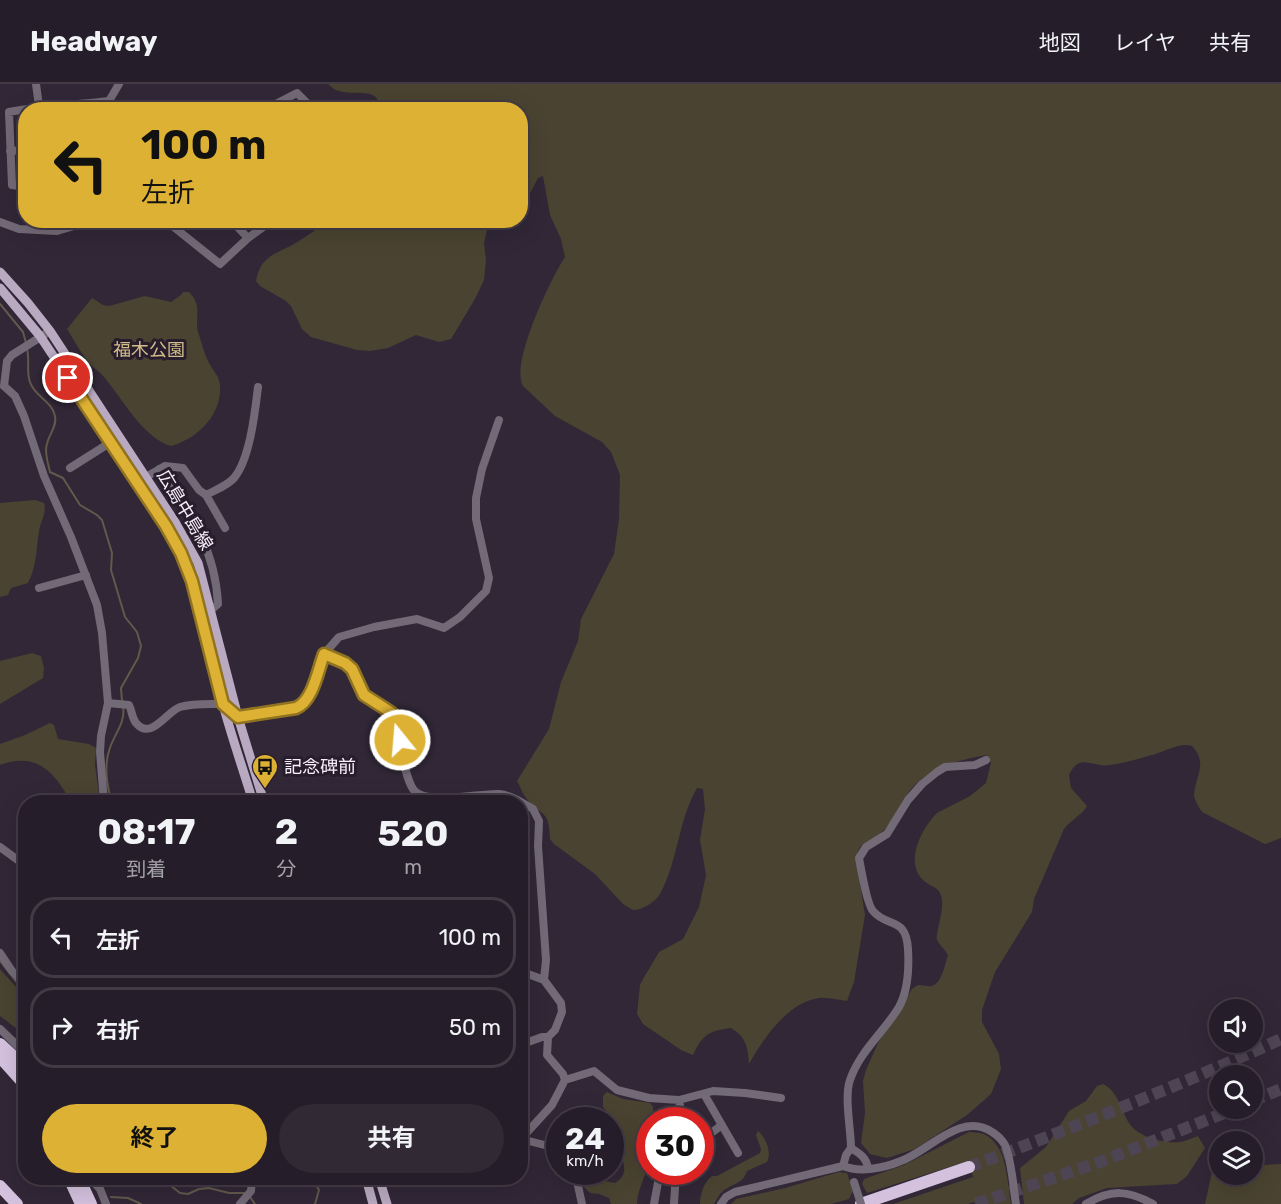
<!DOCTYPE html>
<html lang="ja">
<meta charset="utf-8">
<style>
:root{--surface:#251d29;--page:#312a35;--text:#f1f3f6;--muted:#a3a2a8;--line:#423b46;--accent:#ddb133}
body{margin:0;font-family:Rubik,"Noto Sans JP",sans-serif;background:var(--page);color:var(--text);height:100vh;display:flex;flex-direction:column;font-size:22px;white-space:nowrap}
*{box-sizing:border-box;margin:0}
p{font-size:20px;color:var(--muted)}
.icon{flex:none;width:33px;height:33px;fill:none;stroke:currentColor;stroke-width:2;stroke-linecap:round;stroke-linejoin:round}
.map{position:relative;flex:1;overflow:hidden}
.details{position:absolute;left:18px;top:711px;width:510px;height:390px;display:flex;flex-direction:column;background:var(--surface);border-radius:24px;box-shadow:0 6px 24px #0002,0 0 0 2px var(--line)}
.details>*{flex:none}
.guide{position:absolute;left:18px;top:18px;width:510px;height:126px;border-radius:24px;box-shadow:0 6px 24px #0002,0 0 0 2px var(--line);background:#ddb133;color:#111;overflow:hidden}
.fabs{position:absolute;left:1209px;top:915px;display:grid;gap:12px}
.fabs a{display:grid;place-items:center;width:54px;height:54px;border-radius:50%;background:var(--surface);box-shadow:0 6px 24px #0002,0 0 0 2px var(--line);font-size:30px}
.speed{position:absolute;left:546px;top:1023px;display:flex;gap:12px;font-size:30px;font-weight:700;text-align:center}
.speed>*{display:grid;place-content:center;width:78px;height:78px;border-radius:50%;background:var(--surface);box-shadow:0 6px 24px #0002,0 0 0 2px var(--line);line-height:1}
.speed small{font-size:15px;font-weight:400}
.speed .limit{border:9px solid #d22;background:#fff;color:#111}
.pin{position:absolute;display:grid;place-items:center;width:51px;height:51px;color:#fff;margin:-26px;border:3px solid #fff;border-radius:50%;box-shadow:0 2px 6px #0007}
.me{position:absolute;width:66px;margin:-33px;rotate:343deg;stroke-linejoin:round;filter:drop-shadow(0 0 4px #0008)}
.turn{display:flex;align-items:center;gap:21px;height:126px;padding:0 24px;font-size:27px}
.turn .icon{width:78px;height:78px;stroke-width:2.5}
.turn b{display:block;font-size:42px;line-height:51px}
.eta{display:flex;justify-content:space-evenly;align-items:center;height:102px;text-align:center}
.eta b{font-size:36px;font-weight:700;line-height:42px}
.cta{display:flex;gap:12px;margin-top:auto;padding:12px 24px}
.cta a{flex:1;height:69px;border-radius:36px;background:var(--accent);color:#111;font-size:24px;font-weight:700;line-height:69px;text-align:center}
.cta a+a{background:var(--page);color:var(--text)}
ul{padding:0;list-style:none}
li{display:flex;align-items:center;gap:18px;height:81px;margin:0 12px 9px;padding:0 12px;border:3px solid var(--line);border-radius:24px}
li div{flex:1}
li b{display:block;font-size:22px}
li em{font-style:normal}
header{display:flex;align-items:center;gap:36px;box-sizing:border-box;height:84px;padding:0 30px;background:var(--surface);border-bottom:2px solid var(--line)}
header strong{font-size:28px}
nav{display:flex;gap:33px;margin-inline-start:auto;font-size:21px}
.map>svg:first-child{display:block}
.green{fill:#4a4331}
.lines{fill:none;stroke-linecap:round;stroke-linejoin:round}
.stream{stroke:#62594b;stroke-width:2}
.highway-tunnel{stroke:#4e4554;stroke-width:12;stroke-dasharray:12 6;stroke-linecap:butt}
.minor{stroke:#726a76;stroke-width:8}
.major{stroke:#b9a9c1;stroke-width:9}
.highway{stroke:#d4c1de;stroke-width:12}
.minor-bridge{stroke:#726a76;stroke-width:8}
.route-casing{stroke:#907321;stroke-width:15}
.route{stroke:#ddb133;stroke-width:10}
.labels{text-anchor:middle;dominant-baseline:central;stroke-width:6;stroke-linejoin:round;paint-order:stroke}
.park-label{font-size:18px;fill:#d2bc87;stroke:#281d2d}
.street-label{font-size:18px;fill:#f5eff9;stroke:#281d2d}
.poi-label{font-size:18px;fill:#f5eff9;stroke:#281d2d;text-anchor:start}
</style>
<header>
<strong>Headway</strong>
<nav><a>地図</a><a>レイヤ</a><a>共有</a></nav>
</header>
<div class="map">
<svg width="1281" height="1120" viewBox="0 0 1281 1120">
<rect width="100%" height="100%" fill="#312737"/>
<path class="green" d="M328 0H1281V754L1265 760 1202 728C1199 723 1194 716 1194 710 1196 691 1208 679 1192 662 1179 658 1165 668 1152 671 1138 675 1124 679 1110 681 1092 684 1080 668 1069 691L1071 704 1087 722C1082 731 1071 736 1064 745L1034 815 1032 828 995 888 982 926V938L999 970 1001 985 991 1010 967 1031 915 1065 887 1074 870 1070 861 1059 865 1029 863 997 866 986 878 959 912 905 918 901C923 901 928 903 932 902 942 899 945 880 948 871 945 865 940 862 937 856 935 851 944 827 942 815 940 802 930 803 923 796 904 778 922 744 937 729L970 712 986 699 991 679 987 671C962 675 929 684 912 704 900 718 894 738 880 750 868 760 860 755 856 774L865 831 854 898 847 917C838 916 827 913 819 914 788 918 763 955 749 980 748 963 746 953 731 944 709 947 703 950 693 971L681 966 643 940 637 930 640 901 643 895 659 868 683 855 699 823 706 791 700 756 705 725 703 705 697 704C678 737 678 777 660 810 655 818 643 826 633 826L623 820 595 790 554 760 550 755C549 723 541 734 526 714 522 709 520 702 517 697L549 645 561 598 578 557 581 535 614 470 619 435 620 391 611 368 602 358 555 332 523 302C510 280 551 194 565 173L561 155 550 131 543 92 538 94 529 111 521 121 520 26 381 25C377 0 356 14 336 6 333 5 331 2 328 0Z
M326 137H489L484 159 486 177 484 196 475 215 451 255 439 258 416 251 388 264 370 267 357 266 311 253 302 245 291 222 286 217 260 202 256 197C261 169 279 170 299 157 309 151 318 144 326 137Z
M183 208H189C204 223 193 234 199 251 202 260 204 269 208 277 212 286 220 292 220 302 222 331 197 355 171 362 143 354 122 314 104 293 99 287 92 283 87 277 80 267 74 256 67 245L92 214 103 221 109 222 145 212 171 218 181 211Z
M35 416 44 419C47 429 41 436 39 447 36 465 37 482 28 499L11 504 8 511 0 513V419Z
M32 569 41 572 44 584 43 594 0 620V577Z
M50 639 54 641 58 655 89 660 96 664 95 681 100 718H71C55 689 37 667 0 681V660L25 651Z
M0 885 25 913V951L0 932Z
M1103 1000C1118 1007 1121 1026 1129 1039 1138 1053 1164 1060 1180 1058 1186 1057 1192 1054 1198 1052L1205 1064 1187 1092 1177 1100 1107 1104 1079 1114 1072 1120H1024L1020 1084 1046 1063 1069 1027 1086 1017 1097 1002Z
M607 1008 623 1015 650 1019 653 1023 654 1036H650L649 1051 640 1054 639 1063 642 1068H649C650 1088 638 1100 637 1120H611L609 1114 599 1110 590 1109 584 1103 586 1096 594 1095 615 1099C632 1089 621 1075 618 1061 616 1053 619 1045 615 1038 612 1032 606 1028 603 1023V1012Z
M758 1047C766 1054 772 1068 767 1078L747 1087C743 1100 733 1099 723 1107 719 1110 717 1115 714 1120H700C700 1110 704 1098 712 1092H717L760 1069 761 1065 756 1051Z
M969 1048C974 1048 980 1049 984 1050 1008 1062 1007 1098 1011 1120H975L974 1118 968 1120H893L973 1093 968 1077 867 1109 862 1100 864 1095 904 1081Z
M1281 1080V1120H1205L1213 1083 1219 1084 1220 1090H1252L1253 1084 1263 1081Z
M839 1088 847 1089 853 1107 849 1115 831 1120H731L736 1115 785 1104Z"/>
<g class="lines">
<path class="stream" d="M0 220 23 248 26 259
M27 265C30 276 26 288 30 298 34 312 52 317 55 332 57 343 49 350 47 360 44 368 48 379 50 388L63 394 80 421 97 431 102 436 112 469 111 486 125 533 137 548 141 562 138 574 121 604 122 617
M112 718C107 704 104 682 109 667 113 651 126 640 123 622
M0 877 26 910
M161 1094 180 1109 188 1110 199 1105 209 1104 229 1109H244L250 1113 255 1120
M312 1094 319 1106 315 1120
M111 1113 128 1114 141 1120"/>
<path class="highway-tunnel" d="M1252 1017 1281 1005
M969 1083C1074 1043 1179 1002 1281 955
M976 1120 1100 1078 1237 1024"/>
<path class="minor" d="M36 0 39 22
M264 26 297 9 314 26
M10 67 26 66
M26 103 12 101 9 28C42 22 75 21 109 17L119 0
M165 136 220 180 248 154 273 136
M231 136 248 154
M0 138 19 145 57 147 94 136
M4 302 15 312 24 332 44 392 71 453 97 521 102 549 108 619 101 652 100 668 104 718
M4 302 7 277 12 271 50 247
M70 384 119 353
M159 385C190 430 215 463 218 520L211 526 200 530
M146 393 165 382 183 384 199 406 206 411 225 444
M206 411C215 406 227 402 234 394 250 375 255 328 258 303
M39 504 86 491
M324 570 345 579 352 585 364 611 392 629C399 648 403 690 413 705 424 722 480 709 499 710 511 711 523 719 533 725L539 737 538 762 546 876 544 896
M108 619 129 621C132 627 132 634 136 639 151 657 166 628 180 623 193 619 209 620 223 620L238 633 296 624 302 621 312 604 324 570 339 553 374 543 417 535 444 544 460 533 486 507 489 494 476 435V414L482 385 499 336
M0 763 26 782
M26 790 24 794 26 796
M0 869 12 887 26 901
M520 887 544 896 561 919 562 928 555 946 548 953 547 971 563 990 565 996
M0 945 26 970
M520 961 542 953H548
M565 996 594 987 617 1006 649 1014 679 1016 713 1007 745 1009 781 1014
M704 1010 738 1069
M679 1016 682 1036
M521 1055 560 1065
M520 1056 552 1021 565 996
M700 1057 722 1041
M851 1064C851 1045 844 1013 850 996 860 967 884 948 899 923 908 907 909 883 908 865 906 832 887 844 873 827 867 821 861 785 859 774L866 763 887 750 908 716 922 700 937 688 945 683 975 681 986 676
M868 1084C866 1073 860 1070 851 1064L846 1071 843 1082C860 1089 884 1084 901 1077 929 1067 961 1027 992 1048 997 1051 1002 1056 1005 1061 1012 1078 1013 1102 1016 1120
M575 1088 582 1120
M90 1094 100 1105 106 1120
M240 1120 251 1107 252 1094
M654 1120 660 1088
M674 1120 676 1088
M721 1120 726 1113 735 1108 843 1082
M1086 1120C1111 1105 1128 1106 1153 1120"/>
<path class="major" d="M0 188 28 219 50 247 175 438 198 479 238 633 264 718
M0 204 40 252 166 442C196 497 207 557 222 617 231 651 243 685 253 718
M366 1094 373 1120
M379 1094 387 1120"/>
<path class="highway" d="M0 960 14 973 26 987
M0 973 26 1002
M69 1094 81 1120
M79 1094 91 1120
M0 1102 17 1120
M861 1120 969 1083"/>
<path class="minor-bridge" d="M854 1098 861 1120"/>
</g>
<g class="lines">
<defs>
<path id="route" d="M68 294 166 442 181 469 192 497 223 620 238 633 296 624C313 617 318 586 324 570L345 579 352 585 364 611 392 629 400 656"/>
</defs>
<use href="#route" class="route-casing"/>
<use href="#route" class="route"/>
</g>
<defs>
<symbol id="bus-pin" viewBox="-11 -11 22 30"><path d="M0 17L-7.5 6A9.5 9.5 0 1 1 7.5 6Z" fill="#ddb133" stroke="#281d2d"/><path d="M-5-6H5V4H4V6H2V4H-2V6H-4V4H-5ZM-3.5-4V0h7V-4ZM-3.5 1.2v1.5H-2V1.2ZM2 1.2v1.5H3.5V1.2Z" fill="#111"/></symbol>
</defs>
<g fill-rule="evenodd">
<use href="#bus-pin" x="250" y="668" width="30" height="40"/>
</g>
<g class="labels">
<g class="park-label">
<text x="149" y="266">福木公園</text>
</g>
<g class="street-label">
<text transform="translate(185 426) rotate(59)">広島中島線</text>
</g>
<g class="poi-label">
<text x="284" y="683">記念碑前</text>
</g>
</g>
</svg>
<div class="fabs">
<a><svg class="icon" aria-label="sound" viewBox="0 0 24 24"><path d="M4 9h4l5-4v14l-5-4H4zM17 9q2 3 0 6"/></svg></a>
<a><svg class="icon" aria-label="search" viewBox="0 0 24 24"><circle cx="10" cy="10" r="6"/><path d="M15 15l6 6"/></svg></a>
<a><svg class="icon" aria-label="layers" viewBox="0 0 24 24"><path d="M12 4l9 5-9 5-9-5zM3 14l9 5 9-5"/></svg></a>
</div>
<div class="speed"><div>24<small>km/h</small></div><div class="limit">30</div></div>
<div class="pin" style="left:68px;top:294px;background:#d93025"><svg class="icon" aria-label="arrive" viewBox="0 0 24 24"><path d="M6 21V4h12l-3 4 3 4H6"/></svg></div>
<svg class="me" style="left:400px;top:656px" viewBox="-20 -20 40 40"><circle r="17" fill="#ddb133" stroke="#fff" stroke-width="3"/><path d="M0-11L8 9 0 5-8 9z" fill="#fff"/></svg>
<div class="guide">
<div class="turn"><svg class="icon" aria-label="left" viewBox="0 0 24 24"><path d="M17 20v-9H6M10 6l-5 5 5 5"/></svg><div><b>100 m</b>左折</div></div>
</div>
<section class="details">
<div class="eta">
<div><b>08:17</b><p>到着</p></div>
<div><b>2</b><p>分</p></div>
<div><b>520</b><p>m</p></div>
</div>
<ul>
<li><svg class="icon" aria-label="left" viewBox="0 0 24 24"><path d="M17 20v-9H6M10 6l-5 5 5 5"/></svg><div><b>左折</b></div><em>100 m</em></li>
<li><svg class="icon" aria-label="right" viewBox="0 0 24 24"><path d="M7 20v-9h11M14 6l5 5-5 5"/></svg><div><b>右折</b></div><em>50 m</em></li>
</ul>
<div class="cta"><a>終了</a><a>共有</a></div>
</section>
</div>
